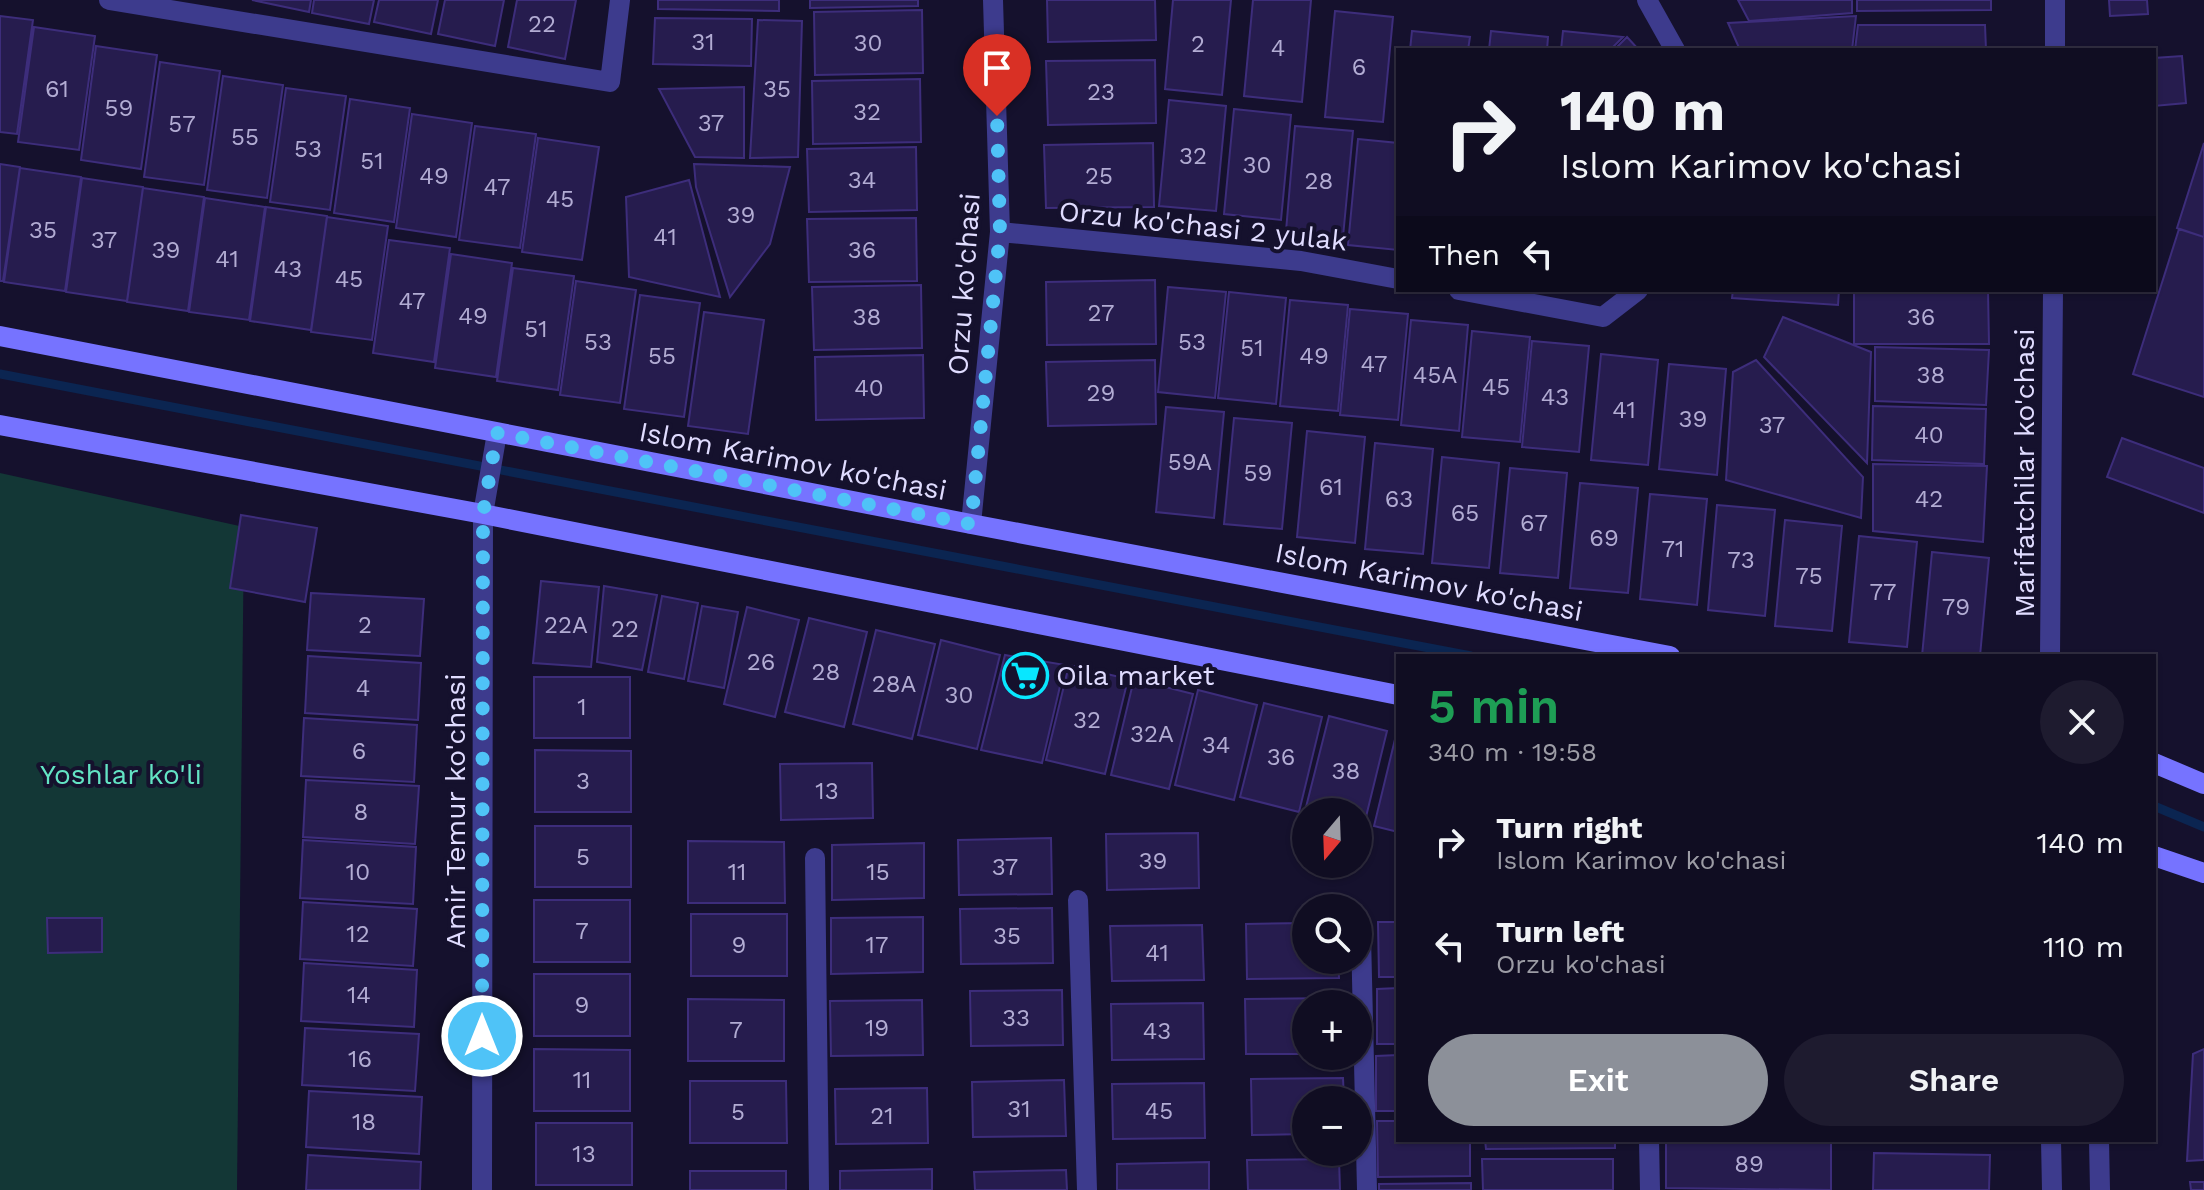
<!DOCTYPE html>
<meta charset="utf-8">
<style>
:root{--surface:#100d22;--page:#1e1b2f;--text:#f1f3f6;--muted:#9c9ca5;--line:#302d40;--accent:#8c9099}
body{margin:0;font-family:"Work Sans",sans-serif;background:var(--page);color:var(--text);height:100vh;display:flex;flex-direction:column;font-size:30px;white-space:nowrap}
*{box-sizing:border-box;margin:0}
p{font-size:26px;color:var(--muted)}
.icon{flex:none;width:44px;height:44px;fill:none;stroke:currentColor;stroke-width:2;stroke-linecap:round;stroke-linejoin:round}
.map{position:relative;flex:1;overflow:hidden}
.sheet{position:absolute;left:1396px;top:654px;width:760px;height:488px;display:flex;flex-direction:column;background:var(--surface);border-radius:0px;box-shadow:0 2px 6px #0004,0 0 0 2px var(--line)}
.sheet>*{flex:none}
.hud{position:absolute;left:1396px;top:48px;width:760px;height:244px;border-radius:0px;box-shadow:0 2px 6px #0004,0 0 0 2px var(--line);background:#100d22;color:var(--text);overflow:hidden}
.needle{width:52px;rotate:199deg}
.fabs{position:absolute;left:1292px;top:798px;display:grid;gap:16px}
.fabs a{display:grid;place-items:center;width:80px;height:80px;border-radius:50%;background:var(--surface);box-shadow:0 2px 6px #0004,0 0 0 2px var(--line);font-size:40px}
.pin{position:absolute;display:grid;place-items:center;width:68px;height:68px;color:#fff;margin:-82px -34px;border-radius:50% 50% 50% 0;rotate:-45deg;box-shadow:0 0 8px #0007}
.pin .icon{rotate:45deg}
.me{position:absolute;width:88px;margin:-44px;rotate:0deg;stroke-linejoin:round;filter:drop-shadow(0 0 6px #0008)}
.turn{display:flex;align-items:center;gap:28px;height:168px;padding:0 32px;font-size:36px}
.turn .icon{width:104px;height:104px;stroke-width:2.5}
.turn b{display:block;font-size:56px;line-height:68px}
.then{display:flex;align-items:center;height:76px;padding:0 32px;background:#0003;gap:16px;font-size:30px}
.round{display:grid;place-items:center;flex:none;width:84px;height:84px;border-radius:42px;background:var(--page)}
.headline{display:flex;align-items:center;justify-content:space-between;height:136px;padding:0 32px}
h1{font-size:48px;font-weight:600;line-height:60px;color:#1e9e55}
.cta{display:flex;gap:16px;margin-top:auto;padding:16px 32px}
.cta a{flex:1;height:92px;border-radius:48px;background:var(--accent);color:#fff;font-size:32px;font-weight:600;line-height:92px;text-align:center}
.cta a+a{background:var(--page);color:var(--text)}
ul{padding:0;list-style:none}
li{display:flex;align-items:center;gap:24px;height:104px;padding:0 32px}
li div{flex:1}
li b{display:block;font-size:30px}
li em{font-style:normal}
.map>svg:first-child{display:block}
.green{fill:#133736}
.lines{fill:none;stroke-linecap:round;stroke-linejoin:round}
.stream{stroke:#0b2551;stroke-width:9}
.building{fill:#261c4e;stroke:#3d2d7b;stroke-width:2}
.minor{stroke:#3d3b8d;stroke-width:20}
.tertiary{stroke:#3d3b8d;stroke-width:20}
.secondary{stroke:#7673ff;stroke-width:20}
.route{stroke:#4fc3f7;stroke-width:14;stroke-dasharray:0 25.2}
.labels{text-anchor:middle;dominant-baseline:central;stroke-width:8;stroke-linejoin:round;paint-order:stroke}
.number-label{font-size:24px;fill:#b2acd3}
.street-label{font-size:28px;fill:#e0dcff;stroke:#15112d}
.poi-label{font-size:28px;fill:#e0dcff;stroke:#15112d;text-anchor:start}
.park-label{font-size:28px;fill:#63e4c4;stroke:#15112d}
</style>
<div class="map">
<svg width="2204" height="1190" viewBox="0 0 2204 1190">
<rect width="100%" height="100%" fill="#15112d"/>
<path class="green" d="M0 473 244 527 237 1190H0Z"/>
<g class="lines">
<path class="stream" d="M0 374 1471 656
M2154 806 2204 827"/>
</g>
<path class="building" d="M252 0H311L309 12Z
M314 0H374L369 24 312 13Z
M379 0H438L431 34 374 22Z
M445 0H504L495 46 438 34Z
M517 0H576L565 59 508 47Z
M658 0H779V11L658 9Z
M810 0H918V6L810 8Z
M1047 0H1155L1156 40 1048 42Z
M1173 0H1231L1222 95 1165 89Z
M1253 0H1311L1302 102 1244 96Z
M1738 0H1852V13L1749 21Z
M1857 0H1991V10L1857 11Z
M2109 0H2147L2148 14 2110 16Z
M922 10 923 73 815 75 814 12Z
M1335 11 1393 17 1383 122 1325 117Z
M0 16 33 20 17 134 0 132Z
M1856 16 1852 50H1740L1728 23Z
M655 18 752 19 751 66 653 64Z
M758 20 802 21 798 157 750 158Z
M1858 25H1985L1986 50H1855Z
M34 27 95 36 79 150 18 142Z
M1412 31 1470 37 1468 50H1410Z
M1491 31 1548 37 1547 50H1489Z
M1563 31 1623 37 1610 50H1561Z
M1627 37 1639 50H1614Z
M96 46 157 55 141 169 81 160Z
M2182 56 2186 103 2154 106V58Z
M1155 60 1156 123 1048 125 1046 61Z
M160 62 220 71 204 185 144 177Z
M223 76 283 85 267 198 207 190Z
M920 79 921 142 813 144 812 81Z
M744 87V158L695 157 659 89Z
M286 88 346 96 330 210 270 202Z
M350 99 410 108 394 222 334 213Z
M1169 100 1226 106 1216 211 1159 206Z
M1234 109 1291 115 1281 220 1224 214Z
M412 114 472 123 456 237 396 228Z
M475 126 536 134 520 248 459 240Z
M1295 126 1353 131 1343 237 1286 231Z
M538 138 599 147 582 260 522 252Z
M1358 139 1398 143V250L1348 245Z
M1153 143 1154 207 1046 208 1044 145Z
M2204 143V237L2177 228Z
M916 147 917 210 809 212 807 149Z
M0 164 20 167 3 281H0Z
M694 164 790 167 770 244 730 297 696 187Z
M20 168 81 177 65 291 4 282Z
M82 178 143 187 127 301 66 292Z
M689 180 720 297 629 277 626 197Z
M143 188 204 197 188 311 127 302Z
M205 198 265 207 249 320 189 312Z
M266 207 327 216 311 330 250 321Z
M327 217 388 226 372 340 311 332Z
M916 218 917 281 809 282 807 219Z
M2179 229 2204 237V397L2133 374Z
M389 240 450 248 434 362 373 353Z
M451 254 512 263 496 377 435 368Z
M513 268 574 276 558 390 497 381Z
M1155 280 1156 344 1047 345 1046 282Z
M576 281 636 290 620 403 560 395Z
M921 285 922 348 814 350 812 287Z
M1168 287 1226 292 1215 398 1158 392Z
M1733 290H1839L1838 305 1732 298Z
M1854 290H1988L1989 344H1854Z
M1229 292 1286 298 1276 404 1218 398Z
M640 295 700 303 684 417 624 409Z
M1290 300 1348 305 1338 411 1280 406Z
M1350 309 1408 314 1398 420 1340 415Z
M704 312 764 320 748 434 688 426Z
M1783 317 1871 352 1867 463 1764 357Z
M1411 320 1468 325 1459 431 1401 425Z
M1472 331 1530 337 1520 442 1462 437Z
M1532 341 1589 346 1579 452 1522 447Z
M1875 347 1989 350 1986 405 1875 401Z
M1601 354 1658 360 1648 465 1591 460Z
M923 355 924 418 816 420 815 357Z
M1155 360 1156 424 1048 426 1046 362Z
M1756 360 1863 477 1861 518 1726 480 1733 372Z
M1669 364 1726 369 1717 475 1659 469Z
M1873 406 1986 409 1984 464 1872 460Z
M1166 407 1224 412 1214 518 1156 512Z
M1234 418 1292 423 1282 529 1224 524Z
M1307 431 1365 437 1355 543 1297 537Z
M2122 438 2204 468V513L2107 477Z
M1375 443 1433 449 1423 554 1365 549Z
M1442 457 1499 463 1489 568 1432 563Z
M1873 464 1987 466 1983 542 1873 531Z
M1510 468 1567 473 1558 578 1500 573Z
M1580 483 1638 488 1628 593 1570 588Z
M1650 494 1707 499 1697 605 1640 599Z
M1717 505 1775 510 1765 616 1708 610Z
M241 515 317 528 305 602 230 588Z
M1785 520 1842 526 1832 631 1775 626Z
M1859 536 1917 542 1907 647 1849 642Z
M1932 552 1989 558 1980 656H1922Z
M541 581 599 587 591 667 533 663Z
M604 586 657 595 642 670 597 662Z
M311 593 424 599 420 656 307 650Z
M662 596 698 603 684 679 648 672Z
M702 606 738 612 724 688 688 681Z
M747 607 799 620 775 717 724 704Z
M809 618 867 632 844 727 785 712Z
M876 630 935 644 912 739 853 724Z
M941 640 1000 655 977 749 918 735Z
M1005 655 1065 665 1042 763 981 750Z
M308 656 421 663 418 720 305 713Z
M1069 665 1128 679 1105 774 1046 760Z
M534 677H630V738H534Z
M1134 679 1193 694 1169 789 1111 775Z
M1198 690 1257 705 1234 800 1175 785Z
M1264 703 1322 717 1299 812 1240 797Z
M1329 716 1387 731 1364 825 1358 824V812L1305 811Z
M304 718 417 725 414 782 301 776Z
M1397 731H1398V832L1374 826Z
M535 750 631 751V812H535Z
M872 763 873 818 781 820 780 764Z
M306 780 419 786 415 844 303 837Z
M535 826H631V887H535Z
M1198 833 1199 888 1107 890 1106 834Z
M1051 838 1052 894 959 895 958 840Z
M303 840 416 847 413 904 300 898Z
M688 841 784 842 785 903H688Z
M924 843V898L832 900V845Z
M534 900H630V962H534Z
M303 902 417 909 413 966 300 959Z
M1052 908 1053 963 961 964 960 909Z
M691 914H787V976H691Z
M923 917V972L831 974V918Z
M47 918H102V952L48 953Z
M1378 922H1398V977H1379Z
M1306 923V960H1338L1339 978 1247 979 1246 924Z
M1202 925 1204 980 1112 981 1110 926Z
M304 963 417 970 414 1027 301 1021Z
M534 974H630V1036H534Z
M1398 988V1044H1377V989Z
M1062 990 1063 1045 971 1046 970 991Z
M1337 998 1338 1004H1306V1054H1246L1245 999Z
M688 999 784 1000V1061H688Z
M922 1000 923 1055 831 1056 830 1001Z
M1203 1003 1204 1059 1112 1060 1111 1004Z
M305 1028 419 1034 415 1091 302 1085Z
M534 1049 630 1050V1111H534Z
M2204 1049V1160L2187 1161 2193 1054Z
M1398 1055V1111H1376V1056Z
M1343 1078 1344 1100H1306V1134L1252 1135 1251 1079Z
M1064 1080 1066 1136 973 1137 972 1082Z
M690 1081H786L787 1143H690Z
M1204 1083 1205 1138 1113 1139 1112 1084Z
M927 1088 928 1143 836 1144 835 1089Z
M309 1091 422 1097 419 1154 306 1147Z
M1377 1121H1398V1140H1470V1176L1378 1177Z
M536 1123H632V1185H536Z
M1485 1140H1615V1148L1486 1149Z
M1666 1140H1831V1190L1666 1188Z
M1874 1153 1990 1155 1989 1190H1873Z
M308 1155 421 1162 420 1190H306Z
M1339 1159 1340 1190H1248L1247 1160Z
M1482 1159H1613V1190H1483Z
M1209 1162V1190H1117V1164Z
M932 1169V1190H840V1171Z
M1066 1170 1067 1190H975L974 1172Z
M690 1171H786V1190H690Z
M2190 1182H2204V1190H2191Z
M1471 1183V1190H1379V1184Z"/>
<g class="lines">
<path class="minor" d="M109 0 610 82 620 0
M1647 0 1675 50
M1000 232 1301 261 1398 279
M1459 290 1603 317 1638 290
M971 524 1000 232 993 0
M815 858 819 1190
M1078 900 1087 1190
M1361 936 1367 1190
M1649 1140 1650 1190"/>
<path class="tertiary" d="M2055 50V0
M2050 656 2053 290
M2051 1140 2052 1190
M2099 1140 2100 1190
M482 1190 483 514 497 433"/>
<path class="secondary" d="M0 336 971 524 1670 656
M0 425 483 514 1398 695
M2154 763 2204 784
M2154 856 2204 873"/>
</g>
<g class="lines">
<path class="route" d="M482 1036 483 514 497 433 971 524 1000 232 997 116"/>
</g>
<defs>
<symbol id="supermarket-ring" viewBox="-11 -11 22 22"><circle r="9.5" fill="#15112d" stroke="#08e7ff" stroke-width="1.5"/><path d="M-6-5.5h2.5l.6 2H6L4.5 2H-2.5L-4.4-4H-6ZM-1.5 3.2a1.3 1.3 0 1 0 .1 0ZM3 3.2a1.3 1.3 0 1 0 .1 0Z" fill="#08e7ff"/></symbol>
</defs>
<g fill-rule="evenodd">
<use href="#supermarket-ring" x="1000" y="650" width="51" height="51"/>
</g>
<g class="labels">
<g class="number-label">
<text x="542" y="24">22</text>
<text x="703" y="42">31</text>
<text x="868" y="43">30</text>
<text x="1198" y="44">2</text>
<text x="1278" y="48">4</text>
<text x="1359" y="67">6</text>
<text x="57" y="89">61</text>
<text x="777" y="89">35</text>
<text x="1101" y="92">23</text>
<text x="119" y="108">59</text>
<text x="867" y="112">32</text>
<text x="711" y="123">37</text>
<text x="182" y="124">57</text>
<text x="245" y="137">55</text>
<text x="308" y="149">53</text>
<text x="1193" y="156">32</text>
<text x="372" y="161">51</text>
<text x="1257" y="165">30</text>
<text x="434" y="176">49</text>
<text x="1099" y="176">25</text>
<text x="862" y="180">34</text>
<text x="1319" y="181">28</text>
<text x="497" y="187">47</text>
<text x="560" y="199">45</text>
<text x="741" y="215">39</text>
<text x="43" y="230">35</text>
<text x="665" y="237">41</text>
<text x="104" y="240">37</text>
<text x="166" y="250">39</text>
<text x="862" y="250">36</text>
<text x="227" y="259">41</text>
<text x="288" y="269">43</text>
<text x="349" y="279">45</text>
<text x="412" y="301">47</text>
<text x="1101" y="313">27</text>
<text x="473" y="316">49</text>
<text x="867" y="317">38</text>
<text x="1921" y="317">36</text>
<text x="536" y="329">51</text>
<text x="598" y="342">53</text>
<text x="1192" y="342">53</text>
<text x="1252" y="348">51</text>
<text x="662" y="356">55</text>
<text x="1314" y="356">49</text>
<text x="1374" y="364">47</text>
<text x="1435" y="375">45A</text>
<text x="1931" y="375">38</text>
<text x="1496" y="387">45</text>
<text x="869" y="388">40</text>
<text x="1101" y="393">29</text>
<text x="1555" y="397">43</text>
<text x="1624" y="410">41</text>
<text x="1693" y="419">39</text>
<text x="1772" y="425">37</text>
<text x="1929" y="435">40</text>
<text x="1190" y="462">59A</text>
<text x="1258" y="473">59</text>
<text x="1331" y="487">61</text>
<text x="1399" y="499">63</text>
<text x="1929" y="499">42</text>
<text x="1465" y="513">65</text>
<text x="1534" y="523">67</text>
<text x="1604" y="538">69</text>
<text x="1673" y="549">71</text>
<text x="1741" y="560">73</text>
<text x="1809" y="576">75</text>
<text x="1883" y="592">77</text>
<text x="1956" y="607">79</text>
<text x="365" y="625">2</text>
<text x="566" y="625">22A</text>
<text x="625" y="629">22</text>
<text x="761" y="662">26</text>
<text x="826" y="672">28</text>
<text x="894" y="684">28A</text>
<text x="363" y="688">4</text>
<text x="959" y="695">30</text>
<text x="582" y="707">1</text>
<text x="1087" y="720">32</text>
<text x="1152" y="734">32A</text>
<text x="1216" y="745">34</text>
<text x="359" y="751">6</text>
<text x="1281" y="757">36</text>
<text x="1346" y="771">38</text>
<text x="583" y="781">3</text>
<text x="827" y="791">13</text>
<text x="361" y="812">8</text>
<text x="583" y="857">5</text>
<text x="1153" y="861">39</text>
<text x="1005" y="867">37</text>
<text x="358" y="872">10</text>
<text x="737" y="872">11</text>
<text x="878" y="872">15</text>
<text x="582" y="931">7</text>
<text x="358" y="934">12</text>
<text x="1007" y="936">35</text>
<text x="739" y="945">9</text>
<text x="877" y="945">17</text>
<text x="1157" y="953">41</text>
<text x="359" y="995">14</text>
<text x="582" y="1005">9</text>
<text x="1016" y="1018">33</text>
<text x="877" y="1028">19</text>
<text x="736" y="1030">7</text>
<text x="1157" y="1031">43</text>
<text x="360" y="1059">16</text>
<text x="582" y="1080">11</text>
<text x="1019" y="1109">31</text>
<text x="1159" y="1111">45</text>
<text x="738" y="1112">5</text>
<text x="882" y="1116">21</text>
<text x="364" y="1122">18</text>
<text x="584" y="1154">13</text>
<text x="1749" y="1164">89</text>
</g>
<g class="street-label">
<text transform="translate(1203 226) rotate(6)">Orzu ko'chasi 2 yulak</text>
<text transform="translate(964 284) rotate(-86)">Orzu ko'chasi</text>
<text transform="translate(793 461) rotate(11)">Islom Karimov ko'chasi</text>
<text transform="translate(2024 473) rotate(-90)">Marifatchilar ko'chasi</text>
<text transform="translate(1429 582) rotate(11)">Islom Karimov ko'chasi</text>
<text transform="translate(455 811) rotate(-90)">Amir Temur ko'chasi</text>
</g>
<g class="poi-label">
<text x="1056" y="675">Oila market</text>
</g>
<g class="park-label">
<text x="121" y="774">Yoshlar ko'li</text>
</g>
</g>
</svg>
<div class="fabs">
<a><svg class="needle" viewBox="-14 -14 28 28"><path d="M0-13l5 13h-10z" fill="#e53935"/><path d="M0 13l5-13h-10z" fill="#9c9ca5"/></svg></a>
<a><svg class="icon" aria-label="search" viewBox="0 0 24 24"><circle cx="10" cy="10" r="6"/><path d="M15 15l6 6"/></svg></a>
<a>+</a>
<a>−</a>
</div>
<div class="pin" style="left:997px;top:116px;background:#d93025"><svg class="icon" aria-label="arrive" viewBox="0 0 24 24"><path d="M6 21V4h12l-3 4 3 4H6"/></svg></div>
<svg class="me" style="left:482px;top:1036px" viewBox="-20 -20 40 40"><circle r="17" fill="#4fc3f7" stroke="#fff" stroke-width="3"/><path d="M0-11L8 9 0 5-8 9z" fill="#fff"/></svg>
<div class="hud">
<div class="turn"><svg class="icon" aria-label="right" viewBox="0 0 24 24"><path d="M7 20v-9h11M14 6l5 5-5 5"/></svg><div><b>140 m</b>Islom Karimov ko'chasi</div></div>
<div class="then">Then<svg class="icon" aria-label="left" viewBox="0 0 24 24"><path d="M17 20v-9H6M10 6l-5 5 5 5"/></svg></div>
</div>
<section class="sheet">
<div class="headline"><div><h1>5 min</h1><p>340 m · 19:58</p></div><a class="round"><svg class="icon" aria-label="close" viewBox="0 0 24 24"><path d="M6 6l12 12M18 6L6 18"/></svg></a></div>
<ul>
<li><svg class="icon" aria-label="right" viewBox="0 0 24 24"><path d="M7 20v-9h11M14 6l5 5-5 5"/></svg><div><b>Turn right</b><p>Islom Karimov ko'chasi</p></div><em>140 m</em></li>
<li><svg class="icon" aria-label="left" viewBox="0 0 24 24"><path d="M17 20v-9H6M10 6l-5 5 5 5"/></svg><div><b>Turn left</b><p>Orzu ko'chasi</p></div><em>110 m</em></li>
</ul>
<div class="cta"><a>Exit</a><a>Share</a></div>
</section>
</div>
